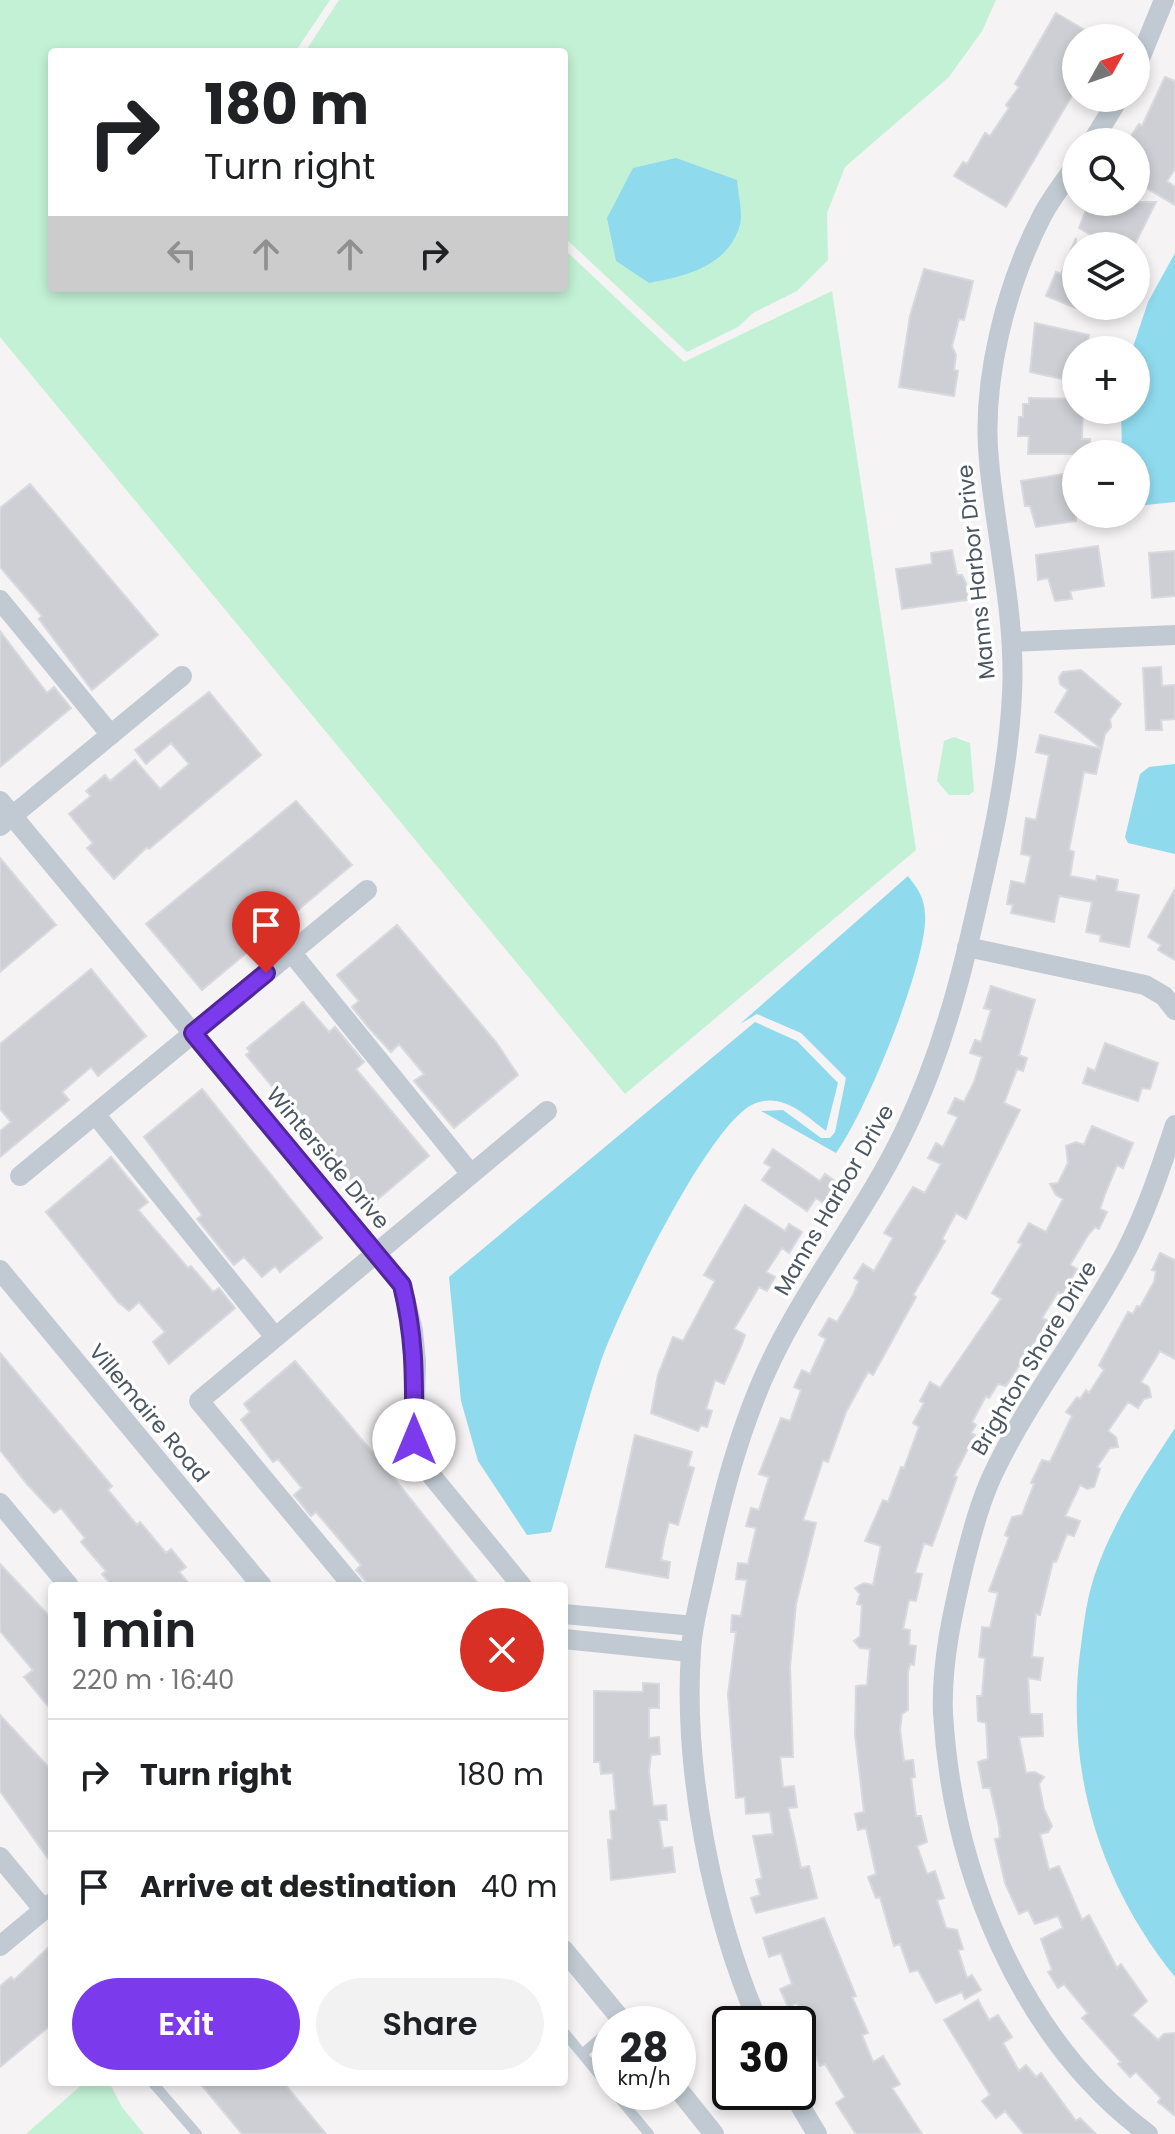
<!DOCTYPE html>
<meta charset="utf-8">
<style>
:root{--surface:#fff;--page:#f2f2f2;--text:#202124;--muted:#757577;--line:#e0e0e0;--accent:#7c3aed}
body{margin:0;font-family:Poppins,sans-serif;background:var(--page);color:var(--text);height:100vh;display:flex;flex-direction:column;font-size:30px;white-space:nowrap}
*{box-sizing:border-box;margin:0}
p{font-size:26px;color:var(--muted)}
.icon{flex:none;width:44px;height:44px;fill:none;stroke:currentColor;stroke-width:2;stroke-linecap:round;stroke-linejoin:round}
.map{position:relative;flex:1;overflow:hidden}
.side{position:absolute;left:48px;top:1582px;width:520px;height:504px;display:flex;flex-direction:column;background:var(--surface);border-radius:8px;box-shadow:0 4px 12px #0003}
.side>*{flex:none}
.banner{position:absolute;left:48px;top:48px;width:520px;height:244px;border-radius:8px;box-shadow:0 4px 12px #0003;background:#fff;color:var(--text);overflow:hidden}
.needle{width:52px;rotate:50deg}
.controls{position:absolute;left:1062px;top:24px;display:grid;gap:16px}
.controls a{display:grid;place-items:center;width:88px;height:88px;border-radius:50%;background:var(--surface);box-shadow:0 4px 12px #0003;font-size:40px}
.speed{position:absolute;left:592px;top:2006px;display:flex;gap:16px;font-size:40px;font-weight:700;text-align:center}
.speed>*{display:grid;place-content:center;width:104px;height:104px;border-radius:50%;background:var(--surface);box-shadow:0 4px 12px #0003;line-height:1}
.speed small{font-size:20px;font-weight:400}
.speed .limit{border:4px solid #111;border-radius:12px;background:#fff;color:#111}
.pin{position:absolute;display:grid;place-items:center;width:68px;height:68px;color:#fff;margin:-82px -34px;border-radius:50% 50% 50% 0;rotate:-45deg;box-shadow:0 0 8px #0007}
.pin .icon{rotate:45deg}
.me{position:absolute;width:88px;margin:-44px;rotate:0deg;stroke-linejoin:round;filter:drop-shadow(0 0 6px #0008)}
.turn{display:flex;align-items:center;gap:28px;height:168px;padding:0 24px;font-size:36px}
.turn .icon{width:104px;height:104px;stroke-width:2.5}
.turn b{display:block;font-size:56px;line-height:68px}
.lanes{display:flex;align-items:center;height:76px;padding:0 24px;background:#0003;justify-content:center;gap:40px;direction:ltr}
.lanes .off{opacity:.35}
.round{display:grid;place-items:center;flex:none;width:84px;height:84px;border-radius:42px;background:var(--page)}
.head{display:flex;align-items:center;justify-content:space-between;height:136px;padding:0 24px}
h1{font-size:48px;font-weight:600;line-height:60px}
.primary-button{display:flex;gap:16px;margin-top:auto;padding:16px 24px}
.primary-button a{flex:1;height:92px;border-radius:48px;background:var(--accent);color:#fff;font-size:32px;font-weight:600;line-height:92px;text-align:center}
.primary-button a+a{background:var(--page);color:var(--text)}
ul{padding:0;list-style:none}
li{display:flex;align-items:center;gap:24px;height:112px;padding:0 24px;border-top:2px solid var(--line)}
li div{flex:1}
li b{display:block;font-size:30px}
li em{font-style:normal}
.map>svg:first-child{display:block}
.green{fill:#c3f1d5}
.water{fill:#90daee}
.building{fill:#cdcfd5;stroke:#d7d9de;stroke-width:2}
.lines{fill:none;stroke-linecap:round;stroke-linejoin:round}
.service{stroke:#c1cad2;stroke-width:10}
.minor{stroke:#c1cad2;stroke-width:20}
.route-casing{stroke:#51269a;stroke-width:20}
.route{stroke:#7c3aed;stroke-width:14}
.labels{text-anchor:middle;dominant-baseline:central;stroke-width:7;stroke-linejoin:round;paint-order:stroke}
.street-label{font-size:22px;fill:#4a5661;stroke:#fff}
</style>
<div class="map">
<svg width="1175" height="2134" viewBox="0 0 1175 2134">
<rect width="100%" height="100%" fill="#f5f3f3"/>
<path class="green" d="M0 0H330L295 52H52V288H564V249L684 362 832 291 916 850 625 1094 0 337Z
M339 0H996L982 31 949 77 845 167 827 213 828 260 797 291 753 313 738 327 687 352 564 237V52H305Z
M954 737 970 743 974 791 969 795H949L937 781 944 741Z
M85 2082H109L122 2107 144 2134H26Z"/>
<path class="water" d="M676 158 737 180C738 193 743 213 740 225 728 266 687 276 649 283L616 261 607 218 633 168Z
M1175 253V502L1136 506V454H1122L1121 410H1136V350H1132L1148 302Z
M1175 764V854L1128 843 1125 837 1140 774 1149 767Z
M908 876C918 889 924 897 925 914 929 959 864 1116 836 1153L761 1111 783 1110 821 1138H830L835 1132 846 1078 801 1033 757 1014 740 1024Z
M755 1022 797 1041 838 1083 826 1131C806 1116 784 1093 756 1103 711 1118 618 1312 601 1361 582 1417 568 1475 551 1532L527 1535 478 1461 461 1401 449 1277Z
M1175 1428V1977C1102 1886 1067 1778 1079 1661 1083 1632 1085 1605 1094 1577 1112 1523 1144 1475 1175 1428Z"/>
<path class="building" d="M1056 13 1098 38H1076V89L1006 207 954 176 963 162 967 164 985 133 990 136 1009 108 1006 105 1019 87 1015 84Z
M1165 77 1175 81V169L1167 181 1175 187V205L1136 182V142H1127L1139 124 1142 126Z
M1089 202H1156L1134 246H1110L1079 228Z
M1076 238V308L1046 296 1056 272 1061 274Z
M924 269 973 281 964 320 959 319 952 346 956 355 954 370 958 371 954 396 899 387 910 316Z
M1035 323 1089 335 1086 350H1076V382L1030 372Z
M1029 398 1076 399V410H1083L1082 439H1090V454H1028L1029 436H1018L1019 417H1023V404H1029Z
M1076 472V521L1036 527 1030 506H1025L1021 481Z
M30 484 158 635 92 690 39 619 42 616 0 567V508Z
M1098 546 1104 586 1070 591 1072 599 1055 601 1048 578 1038 580 1036 555Z
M952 550 957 575H962L966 583 968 600 902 609 896 569 932 564 931 553Z
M1175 551V596L1152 598 1149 553Z
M0 631 47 693 54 687 71 708 0 767Z
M1161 667 1162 686 1175 685V719L1161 720 1162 730H1146L1143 668Z
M1081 670 1121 704 1110 719 1111 727 1105 734 1096 774 1084 772 1069 850 1074 852 1070 876 1096 881 1097 876 1118 880 1116 891 1139 895 1129 947 1100 941 1101 935 1086 932 1092 902 1059 896 1054 922 1011 913 1013 905 1007 904 1011 881 1025 884 1031 856 1021 854 1026 818 1036 820 1049 755 1036 752 1040 735 1102 749 1055 712 1068 690 1060 684 1059 677 1063 672Z
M209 692 261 755 149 849 147 847 114 879 87 848 93 843 69 814 91 796 86 791 105 775 110 781 135 760 160 789 189 764 171 743 146 764 135 750Z
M296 801 352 865 202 990 146 924Z
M0 858 56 925 0 972Z
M1175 889V960L1158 950 1161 945 1148 937Z
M397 925 496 1042 518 1075 454 1128 414 1081 424 1074 399 1044 391 1052 369 1028 352 1007 359 1001 337 975Z
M91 969 146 1036 98 1076 91 1067 62 1092 69 1100 0 1157V1131L11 1122 0 1109V1044Z
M991 986 1035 1000 1019 1055 1027 1058 1023 1071 1017 1069 1004 1103 1020 1110 966 1219 956 1213 942 1239 945 1241 913 1295 916 1297 894 1337 873 1375 868 1372 846 1412 828 1462 823 1460 803 1520 816 1523 796 1604 790 1667 793 1757H780L783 1787 794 1786 797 1807 788 1808 801 1868 809 1866 817 1898 756 1913 751 1898 760 1895 756 1880 762 1878 753 1836 773 1834 770 1812 746 1814 745 1797 736 1798 728 1694 736 1632H731L732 1615 741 1616 747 1580 736 1579 738 1563 748 1564 756 1528 746 1526 751 1508 759 1510 769 1477 759 1474 781 1418 790 1421 801 1390 794 1387 802 1370 810 1374 826 1339 819 1335 829 1318 837 1322 853 1295 859 1281 854 1278 863 1264 874 1271 893 1238 884 1233 913 1187 925 1193 941 1164 928 1158 936 1143 943 1147 958 1117 948 1113 955 1098 964 1102 974 1082 982 1057 970 1053 975 1040 981 1042 991 1010 984 1008Z
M303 1002 329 1032 335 1027 364 1062 356 1069 429 1156 371 1205 246 1055 250 1052 247 1048Z
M1105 1043 1158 1063 1150 1089 1142 1088 1138 1101 1083 1083 1088 1068 1095 1071Z
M202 1089 322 1238 280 1272 275 1266 262 1277 244 1257 234 1265 197 1219 202 1215 144 1137Z
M1092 1126 1133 1143 1123 1168 1117 1165 1105 1194 1100 1209 1107 1212 1099 1229 1095 1227 1088 1235 1070 1265 1077 1269 1062 1295 1058 1292 1042 1318 1048 1321 1006 1386 998 1384 989 1398 986 1396 972 1422 976 1425 971 1433 975 1435 954 1476 957 1477 932 1546 924 1543 915 1573 922 1574 916 1601 909 1600 903 1629 910 1630 909 1645 916 1646 914 1665 910 1664 908 1672V1710L902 1714 900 1730 904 1761 913 1760 915 1777 911 1778 916 1816H921L927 1842 917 1846 927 1874 935 1871 944 1898 937 1900 946 1928 957 1930 963 1949 958 1950 967 1978 972 1975 981 1990 965 1999 962 1992 936 2003 918 1970 910 1972 900 1944 894 1946 880 1897 876 1898 868 1877 876 1874 866 1828 858 1830 855 1814 864 1812 855 1734 856 1686 867 1685 870 1649 860 1648 854 1641 860 1636 862 1605 857 1604 860 1594 855 1588 864 1583 873 1585 881 1546 865 1541 883 1500 888 1502 901 1467 904 1468 919 1427 913 1423 924 1403 920 1401 930 1382 940 1388 1001 1299 992 1293 1022 1244 1018 1242 1029 1223 1046 1232 1063 1199 1056 1195 1050 1184 1058 1183 1068 1163 1066 1146 1076 1142 1084 1145Z
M773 1149 820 1181 825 1174 839 1184 825 1204 816 1198 807 1211 762 1180 771 1167 764 1163Z
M111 1157 148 1202 138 1210 188 1268 191 1266 213 1292 219 1288 235 1308 169 1364 153 1342 165 1332 139 1302 129 1311 118 1302 46 1212Z
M745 1205 785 1231 789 1224 802 1232 789 1253 782 1248 766 1272 775 1277 767 1291 759 1287 734 1329 745 1335 742 1344 724 1384 715 1380 706 1409 712 1411 707 1427 701 1425 698 1431 651 1413 658 1375 673 1337 683 1341 715 1281 704 1275Z
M1160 1253 1175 1260V1359L1160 1351 1141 1382 1149 1387 1151 1397 1144 1399 1138 1408 1128 1402 1108 1431 1116 1437 1118 1447 1110 1448 1097 1467 1100 1469 1094 1487 1087 1489 1080 1485 1065 1516 1080 1521 1074 1536 1067 1534 1056 1562 1053 1561 1040 1615 1036 1614 1032 1657 1043 1658 1040 1680 1028 1678 1030 1714H1042L1043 1736 1019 1737 1026 1773 1035 1772 1044 1777 1039 1784 1044 1809 1052 1826 1048 1832 1040 1834 1049 1870 1059 1866 1082 1920 1089 1915 1117 1968 1121 1964 1147 2001 1132 2015 1158 2040 1164 2034 1175 2033V2116L1158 2102 1161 2098 1136 2072 1130 2077 1118 2064 1121 2062 1082 2018 1088 2013 1064 1984 1058 1988 1048 1972 1052 1970 1041 1939 1063 1928 1058 1916 1035 1924 1028 1910 1019 1914 1005 1883 995 1839 1000 1838 999 1826 990 1788H983L978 1762 988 1759 986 1723 978 1721 977 1696H982L985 1658 979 1657 982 1627 990 1628 998 1593 989 1591 1009 1537 1005 1535 1012 1517 1022 1515 1034 1484 1031 1483 1042 1460 1050 1462 1072 1416 1066 1412 1077 1397 1080 1399 1086 1390 1089 1393 1104 1370 1099 1365 1128 1312 1133 1314 1137 1306 1140 1307 1154 1282 1156 1271 1152 1270Z
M0 1353 112 1486 108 1490 137 1525 140 1522 166 1553 171 1549 186 1567 179 1572 191 1586H112L102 1574 106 1571 81 1542 85 1538 61 1508 54 1513 27 1484 0 1450Z
M295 1361 385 1467 480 1586H370L356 1570 361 1565 316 1512 311 1516 294 1495 302 1488 278 1459 273 1462 241 1420 250 1412 244 1404Z
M635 1435 692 1452 688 1466 694 1468 678 1525 669 1522 664 1543 661 1560 670 1562 668 1578 606 1567Z
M0 1564 52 1619V1711L24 1677 33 1670 0 1631Z
M643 1683 659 1684V1708H649V1738L659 1737 660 1754 651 1755 649 1771 653 1806 666 1805 667 1820H659L663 1848 672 1847 675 1872 611 1880 608 1840 612 1839 610 1811 616 1810 613 1773 601 1774 600 1762H594V1691L643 1692Z
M0 1715 52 1771V1864L0 1791Z
M824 1918 856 1996 852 1997 868 2033 862 2035 873 2062 883 2056 900 2084 892 2088 922 2134H856L836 2103 845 2097 825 2064 820 2066 814 2052 810 2054 803 2039 811 2035 797 2003 788 2007 780 1989 792 1984 781 1953 769 1957 763 1938Z
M52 1944V2024L0 2067V1986L11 1977 14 1980Z
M978 2000 989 2020 998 2015 1012 2037 1003 2043 1019 2071 1026 2065 1036 2077 1041 2073 1076 2121 1080 2118 1096 2134H1024L1005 2111 996 2118 982 2101 990 2095 944 2020Z
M199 2082H283L326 2134H242Z"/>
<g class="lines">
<path class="service" d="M564 2032 610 2088
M582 2054 610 2030
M152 2082 197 2134
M614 2092 649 2134"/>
<path class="minor" d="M1136 68 1164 0
M1092 142 1119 98
M0 600 111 735
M1012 642 1175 635
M0 801 402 1285 413 1331 416 1362 414 1440 431 1475 522 1586
M0 826 182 676
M967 947 1145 985 1164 996 1175 1010
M291 952 471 1174
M95 1114 275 1337
M20 1176 367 890
M0 1270 262 1586
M0 1503 69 1586
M353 1586 199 1401 547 1111
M564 1614 694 1626
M564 1639 690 1652
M0 1857 44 1910
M0 1946 52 1903
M564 1950 625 2024
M759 2024C712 1916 683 1769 691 1651 692 1625 700 1599 705 1574 721 1501 739 1427 772 1359 810 1280 867 1210 905 1130 933 1072 953 1008 968 945 987 864 1008 778 1012 694 1016 616 996 538 989 461 981 381 1006 285 1043 214 1052 197 1065 181 1076 165
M678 2089 714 2134
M792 2092 817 2134
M1148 2134C1019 2038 952 1869 943 1713 941 1663 953 1611 964 1564 972 1533 980 1501 994 1472 1031 1394 1087 1326 1127 1249 1147 1210 1161 1167 1175 1125"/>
</g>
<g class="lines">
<defs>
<path id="route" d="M266 973 193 1033 402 1285C416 1342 414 1382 414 1440"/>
</defs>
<use href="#route" class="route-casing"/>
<use href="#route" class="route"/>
</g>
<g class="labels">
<g class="street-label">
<text transform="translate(976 572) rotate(-96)">Manns Harbor Drive</text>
<text transform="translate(328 1158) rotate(50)">Winterside Drive</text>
<text transform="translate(834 1200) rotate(-60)">Manns Harbor Drive</text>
<text transform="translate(1034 1358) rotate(-59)">Brighton Shore Drive</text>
<text transform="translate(149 1413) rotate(50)">Villemaire Road</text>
</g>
</g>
</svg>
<div class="controls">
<a><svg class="needle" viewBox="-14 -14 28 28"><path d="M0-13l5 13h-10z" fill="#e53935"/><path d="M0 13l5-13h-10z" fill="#757577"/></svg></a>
<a><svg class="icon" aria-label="search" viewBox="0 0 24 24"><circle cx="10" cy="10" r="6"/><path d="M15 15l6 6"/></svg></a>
<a><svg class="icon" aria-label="layers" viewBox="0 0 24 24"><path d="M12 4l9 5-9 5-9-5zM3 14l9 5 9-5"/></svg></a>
<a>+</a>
<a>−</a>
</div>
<div class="speed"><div>28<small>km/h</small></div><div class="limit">30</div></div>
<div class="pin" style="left:266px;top:973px;background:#d93025"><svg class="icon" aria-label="arrive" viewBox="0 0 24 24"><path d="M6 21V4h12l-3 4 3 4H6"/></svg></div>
<svg class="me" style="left:414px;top:1440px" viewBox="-20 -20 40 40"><circle r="19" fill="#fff"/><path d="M0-13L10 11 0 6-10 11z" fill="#7c3aed"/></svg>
<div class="banner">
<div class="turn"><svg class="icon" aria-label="right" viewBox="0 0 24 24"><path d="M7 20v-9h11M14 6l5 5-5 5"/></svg><div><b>180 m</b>Turn right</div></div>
<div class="lanes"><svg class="icon off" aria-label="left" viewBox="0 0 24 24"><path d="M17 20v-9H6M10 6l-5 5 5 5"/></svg><svg class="icon off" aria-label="ahead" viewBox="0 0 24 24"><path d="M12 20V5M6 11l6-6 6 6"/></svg><svg class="icon off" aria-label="ahead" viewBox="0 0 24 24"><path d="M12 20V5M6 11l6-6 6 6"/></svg><svg class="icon" aria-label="right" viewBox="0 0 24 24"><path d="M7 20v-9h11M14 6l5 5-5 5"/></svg></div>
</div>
<section class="side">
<div class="head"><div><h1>1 min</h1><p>220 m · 16:40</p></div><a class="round" style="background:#d93025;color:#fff"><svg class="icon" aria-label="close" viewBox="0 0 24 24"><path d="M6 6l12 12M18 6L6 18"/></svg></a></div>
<ul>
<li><svg class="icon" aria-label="right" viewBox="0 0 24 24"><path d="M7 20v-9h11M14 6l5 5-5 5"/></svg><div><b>Turn right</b></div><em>180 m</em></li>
<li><svg class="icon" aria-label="arrive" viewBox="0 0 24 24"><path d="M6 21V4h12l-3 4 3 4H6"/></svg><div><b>Arrive at destination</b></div><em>40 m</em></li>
</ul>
<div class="primary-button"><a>Exit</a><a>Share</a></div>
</section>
</div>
